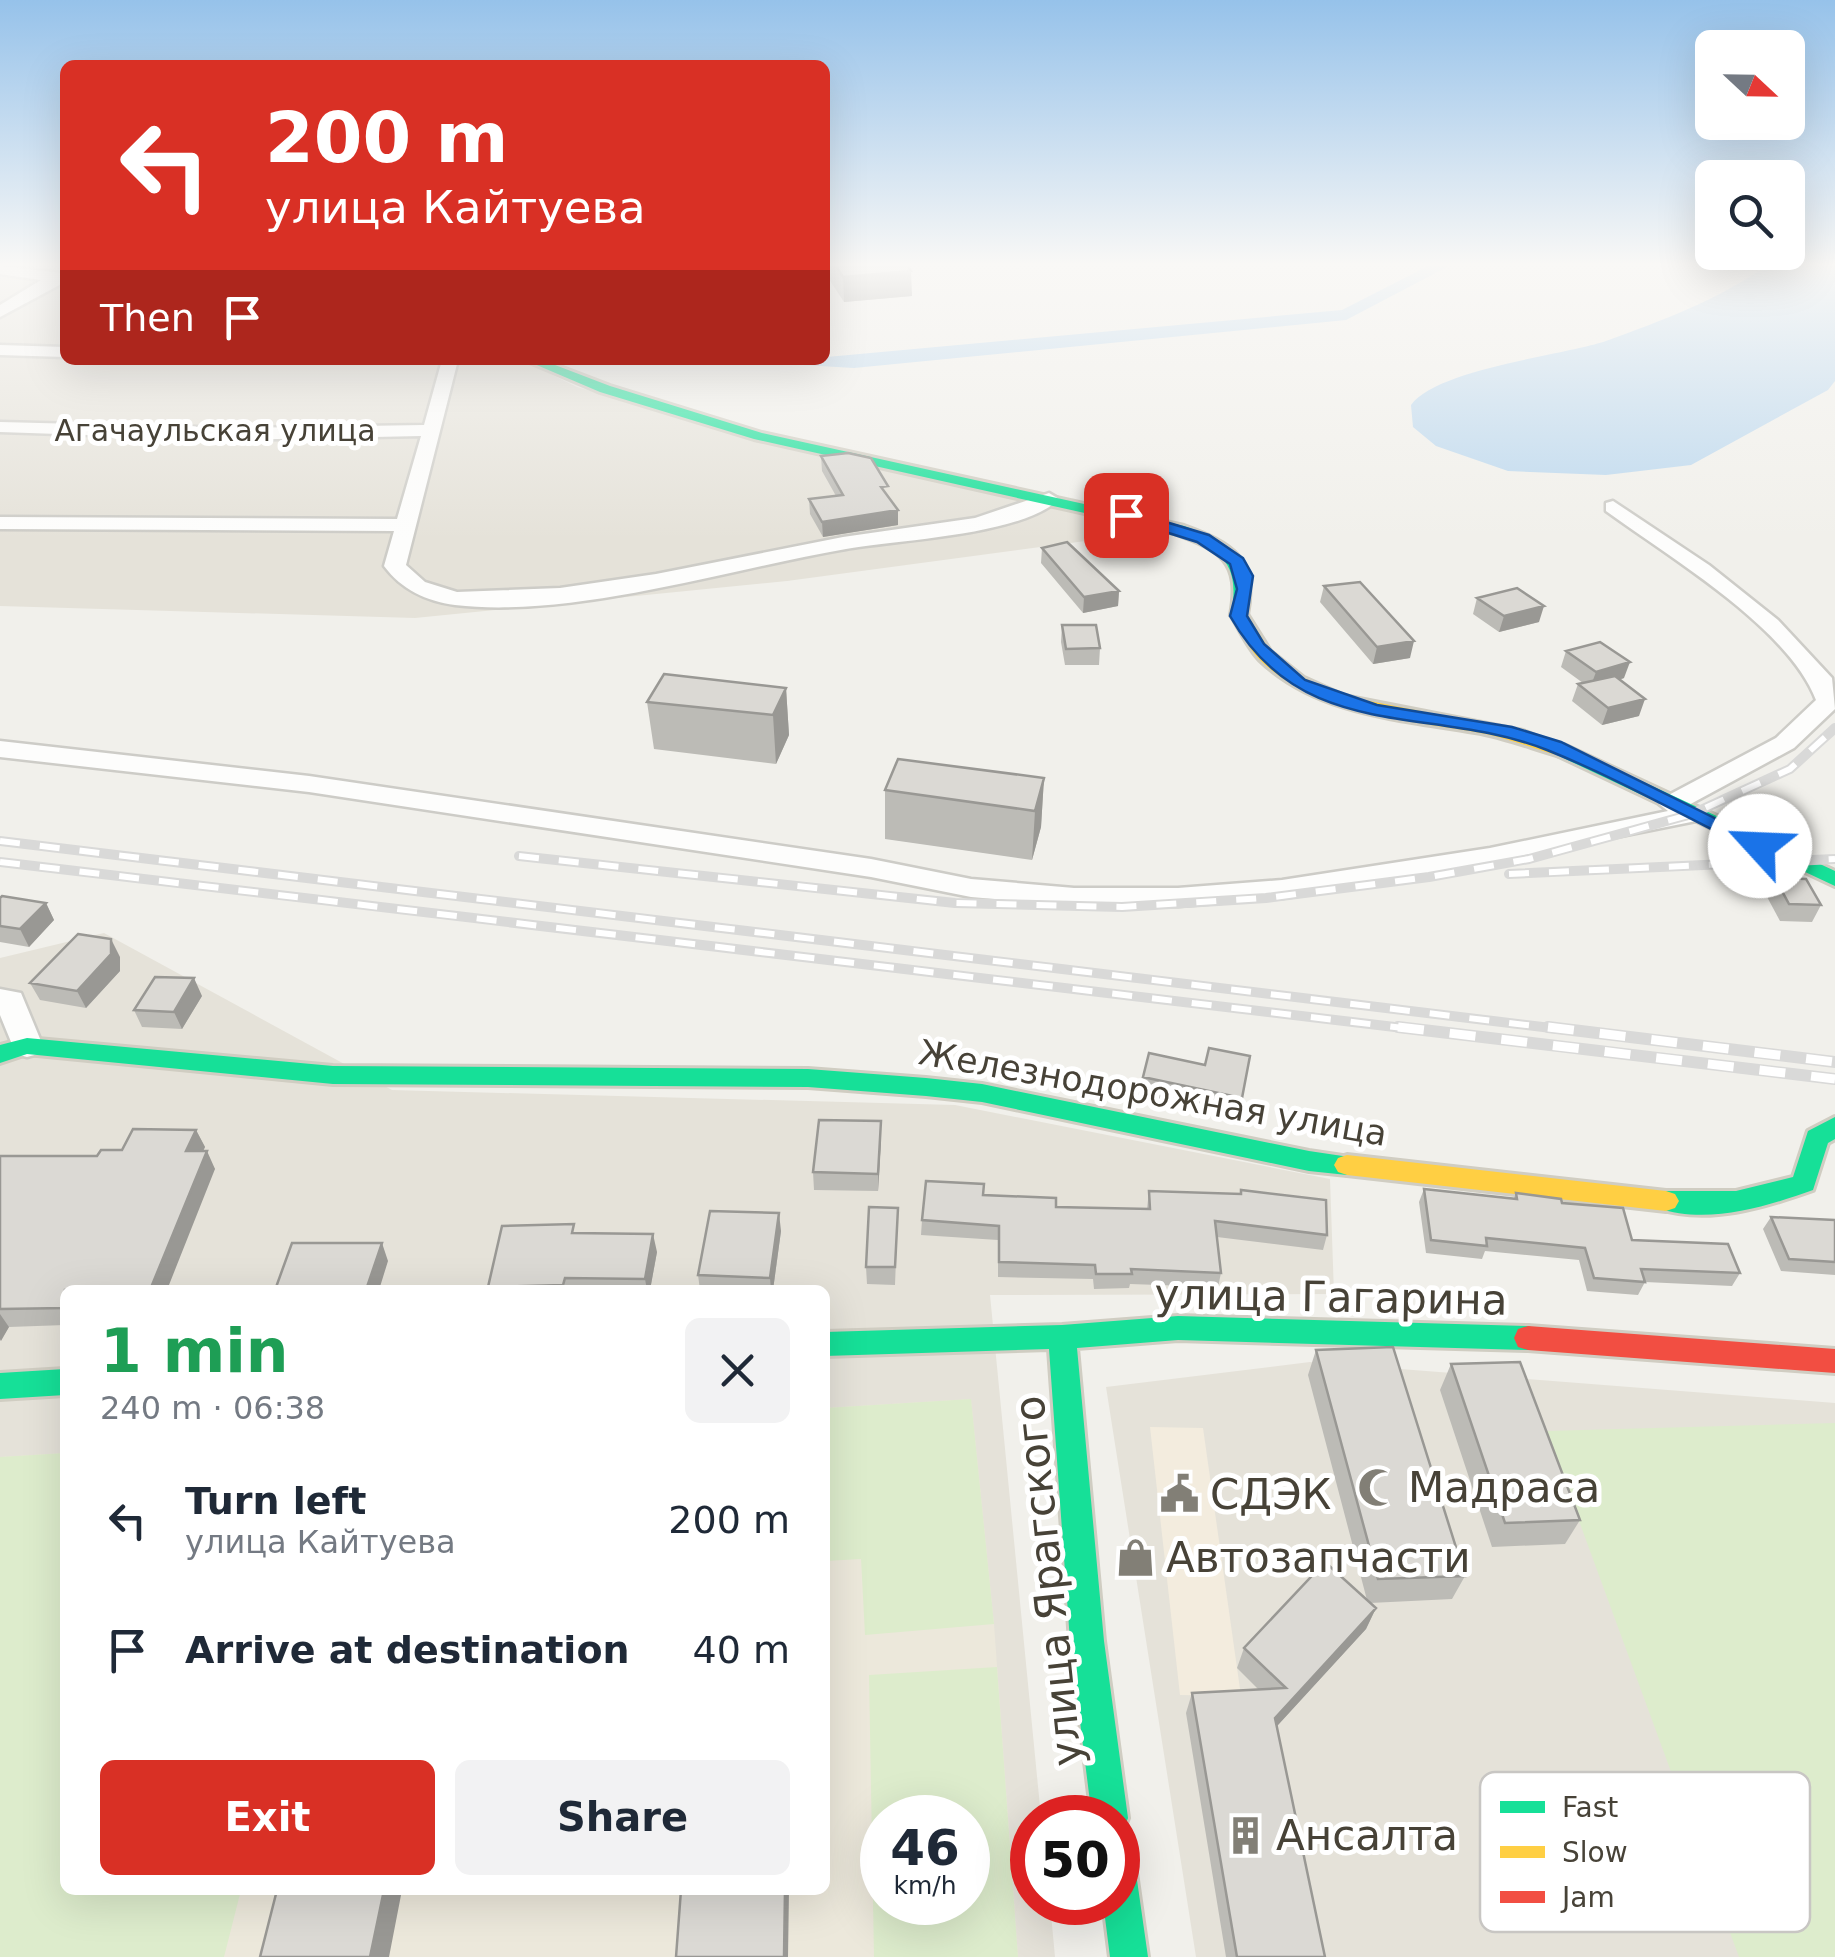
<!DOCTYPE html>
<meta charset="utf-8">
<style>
:root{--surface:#fff;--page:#f2f2f3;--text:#1f2937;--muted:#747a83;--accent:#d93025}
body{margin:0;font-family:"DejaVu Sans",sans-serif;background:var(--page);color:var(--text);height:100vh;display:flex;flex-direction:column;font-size:38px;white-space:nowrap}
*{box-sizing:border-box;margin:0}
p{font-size:32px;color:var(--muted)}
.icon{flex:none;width:55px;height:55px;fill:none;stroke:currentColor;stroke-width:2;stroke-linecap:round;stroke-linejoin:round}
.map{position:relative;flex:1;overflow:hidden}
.sheet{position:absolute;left:60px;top:1285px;width:770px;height:610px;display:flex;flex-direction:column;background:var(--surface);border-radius:15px;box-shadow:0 10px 40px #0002}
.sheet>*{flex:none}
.banner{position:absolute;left:60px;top:60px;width:770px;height:305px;border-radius:15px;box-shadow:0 10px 40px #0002;background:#d93025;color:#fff;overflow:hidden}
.needle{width:65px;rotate:112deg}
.tools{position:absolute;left:1695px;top:30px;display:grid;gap:20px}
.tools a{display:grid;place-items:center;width:110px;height:110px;border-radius:15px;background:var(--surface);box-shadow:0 10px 40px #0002;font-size:50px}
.speed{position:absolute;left:860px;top:1795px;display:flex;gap:20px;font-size:50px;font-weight:700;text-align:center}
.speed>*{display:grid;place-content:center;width:130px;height:130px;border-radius:50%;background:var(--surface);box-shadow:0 10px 40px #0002;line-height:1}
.speed small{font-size:25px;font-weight:400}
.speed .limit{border:15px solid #d22;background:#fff;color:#111}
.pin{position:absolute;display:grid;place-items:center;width:85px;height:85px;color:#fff;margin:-42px;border-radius:20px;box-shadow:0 5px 15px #0006}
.me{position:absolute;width:110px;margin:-55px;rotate:295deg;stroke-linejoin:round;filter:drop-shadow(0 0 8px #0008)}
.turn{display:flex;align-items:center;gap:35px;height:210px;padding:0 40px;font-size:45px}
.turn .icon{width:130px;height:130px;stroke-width:2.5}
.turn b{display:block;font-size:70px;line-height:85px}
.then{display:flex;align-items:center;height:95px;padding:0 40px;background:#0003;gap:20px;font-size:38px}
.round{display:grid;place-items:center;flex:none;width:105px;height:105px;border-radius:15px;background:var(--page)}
.headline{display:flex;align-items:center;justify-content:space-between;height:170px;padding:0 40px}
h1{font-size:60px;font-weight:600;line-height:75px;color:#1e9e55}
.button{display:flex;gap:20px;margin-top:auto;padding:20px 40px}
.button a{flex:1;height:115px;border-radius:15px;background:var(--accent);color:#fff;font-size:40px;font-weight:600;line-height:115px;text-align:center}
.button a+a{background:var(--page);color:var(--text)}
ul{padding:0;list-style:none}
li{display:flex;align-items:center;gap:30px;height:130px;padding:0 40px}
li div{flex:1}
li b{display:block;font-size:38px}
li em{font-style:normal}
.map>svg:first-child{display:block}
.residential{fill:#e5e2d9;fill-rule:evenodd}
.commercial{fill:#f3ecde}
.education{fill:#ece8db;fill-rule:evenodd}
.green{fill:#ddeccc;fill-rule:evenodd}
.water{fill:#bcd8ee}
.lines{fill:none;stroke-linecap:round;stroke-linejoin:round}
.canal{fill:#bcd8ee;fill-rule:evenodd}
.street-casing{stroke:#cdccc7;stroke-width:5}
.fast-casing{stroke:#d0cdc2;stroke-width:6}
.slow-casing{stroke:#d0cdc2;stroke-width:6}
.jam-casing{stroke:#d0cdc2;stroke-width:6}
.street{fill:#fdfdfc;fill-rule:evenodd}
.fast{fill:#16e098;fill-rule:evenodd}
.slow{fill:#ffcf43;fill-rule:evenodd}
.jam{fill:#f24e42;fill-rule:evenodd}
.rail-far1-casing{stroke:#d9d9d8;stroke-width:10}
.rail-casing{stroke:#d9d9d8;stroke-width:12}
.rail-far1{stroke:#fff;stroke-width:6;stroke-dasharray:20;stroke-linecap:butt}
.rail{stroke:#fff;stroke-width:9;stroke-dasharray:26;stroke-linecap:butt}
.wall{fill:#bcbbb6}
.shaded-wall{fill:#999894}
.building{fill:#dbd9d4;stroke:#999894;stroke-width:2.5}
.route{fill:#1a73e8;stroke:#114b97;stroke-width:2.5}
.labels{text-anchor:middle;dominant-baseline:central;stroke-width:10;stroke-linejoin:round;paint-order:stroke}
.far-street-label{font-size:30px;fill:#474237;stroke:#fff}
.street-label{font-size:35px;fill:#474237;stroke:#fff}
.near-street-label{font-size:42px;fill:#474237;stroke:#fff}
.near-poi-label{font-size:42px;fill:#474237;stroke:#fff;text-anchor:start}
.key{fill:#fff;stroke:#c8c6c3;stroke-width:2.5}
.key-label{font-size:28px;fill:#474237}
</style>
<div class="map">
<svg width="1835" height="1957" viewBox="0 0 1835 1957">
<rect width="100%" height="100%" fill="#f1f0eb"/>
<path class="residential" d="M0 266 65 273V360H522L577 387 767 442 1168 530 787 581 415 618 0 606Z
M104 933 392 1090 955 1105 1330 1179 1334 1294 990 1295 1041 1817 1032 1818V1902L1050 1903 1055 1957H0V958ZM65 1290H825V1890H65ZM882 1818H968V1902H882Z
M1310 1362 1835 1403V1957H1196L1106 1387Z"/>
<path class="commercial" d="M1150 1427 1203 1428 1241 1696 1180 1695Z"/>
<path class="education" d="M971 1399 994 1624 1018 1957H0V1457L65 1453V1890H825V1408ZM882 1818H968V1902H882Z"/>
<path class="green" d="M971 1399 994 1624 865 1635 861 1559 825 1561V1408Z
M1835 1423V1957H1739L1546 1431Z
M65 1453V1890H241L224 1957H0V1457Z
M997 1667 1018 1957H874L869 1675ZM882 1818H968V1902H882Z"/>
<path class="water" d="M1766 266H1835V381L1828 390 1691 465 1606 475 1508 471 1436 446 1413 427 1411 405C1437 369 1560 356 1606 341 1661 321 1718 300 1766 266Z"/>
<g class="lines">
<path class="canal" d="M1428 266H1449L1346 320 854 368 803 365 794 360 1342 310Z"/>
<defs>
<path id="street" d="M0 266 62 273 65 282 0 317V305L41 280 0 274Z
M0 345 65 347V357L0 355Z
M442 360H458L406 565 425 582 457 592 560 588 656 574 843 537 975 518 1049 493 1059 499C1024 535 897 540 846 549 729 569 572 619 455 605 426 601 402 590 384 566L394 531 0 529V517L397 519 421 436 236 440 0 432V422L236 428 424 425Z
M1613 501 1709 565 1778 620 1832 678 1835 709 1794 748 1685 807 1701 808 1705 814 1701 820 1387 883 1282 898 1178 906H1074L971 897 871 877 309 792 0 757V741L309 776 871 859 971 879 1074 888H1178L1282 880 1490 848 1668 811 1659 804 1663 798 1776 738 1816 700C1788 627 1669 557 1606 511V503Z
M0 989 21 993 43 1046 38 1054 27 1057 16 1054 0 1015Z"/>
<path id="fast" d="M525 360H542L610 386 762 433 1184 526C1233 544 1258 559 1247 615L1239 620 1231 615C1241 561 1221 550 1174 533L754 439 600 392Z
M1564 745 1835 871V886L1557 755 1555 751Z
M27 1038 333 1066 808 1069 926 1078 982 1084 1309 1151 1356 1158 1360 1165 1356 1172 1347 1175 1309 1171 982 1102 926 1096 808 1087 333 1084 27 1054 0 1063V1045Z
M1835 1117V1139L1828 1143 1813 1190C1765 1207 1708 1225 1657 1208L1653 1201 1657 1194 1666 1191H1736L1793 1177 1808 1131Z
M1178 1316 1528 1326 1538 1329 1542 1338 1538 1347 1528 1350 1178 1340 1077 1348 1104 1641 1128 1818 1123 1831 1118 1833V1818H1092L1070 1641 1049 1349 825 1356V1332L1062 1325Z
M65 1369V1395L0 1399V1373Z
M1118 1855 1131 1860 1136 1873 1148 1957H1110L1103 1902H1118Z"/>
<path id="slow" d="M1239 610 1245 611 1270 651 1304 678 1344 696 1523 731 1573 751 1564 757C1534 749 1506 737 1475 732 1401 719 1317 715 1260 660 1248 648 1240 629 1231 615Z
M1347 1155 1666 1191 1675 1194 1679 1201 1675 1208 1666 1211 1347 1175 1338 1172 1334 1165 1338 1158Z"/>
<path id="jam" d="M1528 1326 1835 1349V1373L1528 1350 1518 1347 1514 1338 1518 1329Z"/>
</defs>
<use href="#street" class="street-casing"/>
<use href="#fast" class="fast-casing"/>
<use href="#slow" class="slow-casing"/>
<use href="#jam" class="jam-casing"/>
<use href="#street" class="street"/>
<use href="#fast" class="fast"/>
<use href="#slow" class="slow"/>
<use href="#jam" class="jam"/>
<defs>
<path id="rail-far1" d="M0 841 1568 1030
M519 856 955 903 1122 907 1266 898 1429 877 1529 859 1692 814 1790 769 1835 728
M0 862 1420 1030
M1509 874 1835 859"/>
<path id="rail" d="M1398 1027 1835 1079
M1548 1027 1835 1062"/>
</defs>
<use href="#rail-far1" class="rail-far1-casing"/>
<use href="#rail" class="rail-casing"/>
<use href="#rail-far1" class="rail-far1"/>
<use href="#rail" class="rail"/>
</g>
<path class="wall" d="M825 266H908L912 296 844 302 825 273Z
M821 456 888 496 898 510V525L823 537 810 514 809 499 836 496 822 471Z
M1042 548 1119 591 1118 606 1083 613 1041 563Z
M1324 586 1410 658 1373 664 1320 602Z
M1477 598 1539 622 1499 632 1473 614Z
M1062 625 1100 648 1099 665H1065L1061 642Z
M1566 651 1624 678 1620 680 1639 716 1602 725 1572 701 1578 684 1583 683 1561 667Z
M786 688 789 735 776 764 654 749 647 702Z
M1044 778 1041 827 1032 860 885 839V790Z
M1775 878 1821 905 1812 922 1780 921 1766 895Z
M0 898 46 903 54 920 29 947 0 942Z
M120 957V971L86 1008 40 1000 30 983Z
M202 996 182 1029 142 1027 134 1010Z
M1250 1056 1238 1116 1140 1095 1143 1077Z
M196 1130 205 1147 203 1151 215 1169 65 1290V1325L9 1327 0 1341V1156H97Z
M881 1139 878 1191 814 1190 813 1172Z
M1424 1189 1514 1198 1516 1193 1562 1203 1632 1240 1740 1273 1732 1286 1645 1282 1638 1295 1587 1291 1579 1260 1485 1251 1482 1259 1426 1253 1419 1202Z
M1241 1190 1327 1235 1323 1250 1217 1237 1221 1273 1218 1287 1130 1284 1129 1288 1094 1289 1093 1279 998 1277V1240L921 1235 922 1220 983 1195 1056 1207 1147 1209 1149 1191 1240 1194Z
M898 1208 895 1285 867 1284 866 1267Z
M1771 1217 1835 1220V1275L1781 1271 1763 1229Z
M781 1231 773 1290H700L698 1275Z
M576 1233 657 1252 650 1290H490L488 1287Z
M1316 1350 1465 1576 1452 1599 1370 1603 1376 1608 1366 1629 1277 1726 1325 1957H1226L1186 1713 1192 1693 1259 1690 1237 1668 1244 1648 1367 1600 1308 1375Z
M1451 1364 1580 1520 1565 1544 1492 1547 1440 1390Z"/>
<path class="shaded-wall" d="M911 271 912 296 844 302 843 277Z
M898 510V525L823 537 822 522Z
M1119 591 1118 606 1083 613 1084 597Z
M1544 606 1539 622 1499 632 1504 616Z
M1414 641 1410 658 1373 664 1377 647Z
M1630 662 1624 678 1590 688 1596 672Z
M786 688 789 735 776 764 773 715Z
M1645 699 1639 716 1602 725 1608 708Z
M1044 778 1041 827 1032 860 1035 811Z
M46 903 54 920 29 947 20 929Z
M111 939 120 957V971L86 1008 77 991Z
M194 978 202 996 182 1029 174 1012Z
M881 1121V1139L878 1191V1174Z
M196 1130 205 1147 195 1168 186 1151Z
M207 1151 215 1169 167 1290H150Z
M779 1213 781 1231 773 1290H771L770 1278Z
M653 1234 657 1252 650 1290H647L645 1279Z
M382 1243 388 1261 379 1290H366Z
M0 1314 9 1327 1 1341 0 1339Z
M1376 1608 1366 1629 1267 1737 1275 1718Z
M384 1890H402L389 1957H370Z
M785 1890H789L788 1957H784Z"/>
<path class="building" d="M836 266H908L911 271 843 277Z
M848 453 871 458 888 486 881 487 898 510 822 522 809 499 843 495 821 456Z
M1067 542 1119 591 1084 597 1042 548Z
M1360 582 1414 641 1377 647 1324 586Z
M1517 588 1544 606 1504 616 1477 598Z
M1062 625H1096L1100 648 1066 649Z
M1600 642 1630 662 1596 672 1566 651Z
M664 674 786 688 773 715 647 702Z
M1615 676 1645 699 1608 708 1578 684Z
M898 759 1044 778 1035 811 885 790Z
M1775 878 1806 879 1821 905 1789 904Z
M2 896 46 903 20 929 0 926V898Z
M78 934 111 939V954L77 991 30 983Z
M155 977 194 978 174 1012 134 1010Z
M1209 1048 1250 1056 1242 1098 1143 1077 1149 1053 1205 1065Z
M819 1120 881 1121 878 1174 813 1172Z
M133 1129 196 1130 186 1151H207L150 1290H65V1308L0 1309V1156H97L101 1150H122Z
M926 1181 984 1184 983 1195 1056 1198V1207L1150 1209 1149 1191 1241 1194V1190L1326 1200 1327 1235 1215 1221 1221 1273 1131 1269 1132 1274H1096L1095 1265 999 1262V1226L922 1220Z
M1424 1189 1517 1199 1516 1193 1561 1199 1562 1203 1623 1208 1632 1240 1728 1244 1740 1273 1641 1269 1645 1282 1594 1278 1585 1248 1486 1238 1487 1246 1431 1240Z
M869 1207 898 1208 895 1267H866Z
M710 1211 779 1213 770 1278 698 1275Z
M1771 1217 1835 1220V1262L1789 1259Z
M574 1224 572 1233 653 1234 645 1279 565 1278 563 1285 488 1287 502 1226Z
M292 1243H382L366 1290H275Z
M1393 1347 1465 1576 1378 1579 1316 1350Z
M1520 1362 1580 1520 1505 1523 1451 1364Z
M1325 1562 1376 1608 1275 1718 1325 1957H1237L1192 1693 1286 1688 1244 1648Z
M277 1890H384L370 1957H260Z
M681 1890H785L784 1957H676Z"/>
<linearGradient id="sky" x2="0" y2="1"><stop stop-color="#96c2ea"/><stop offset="0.49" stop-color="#f9f8f6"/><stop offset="1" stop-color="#f9f8f6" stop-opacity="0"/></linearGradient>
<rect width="1835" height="540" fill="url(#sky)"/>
<path class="route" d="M1126 510 1209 535 1243 558 1253 576 1247 616 1264 644 1305 680 1377 705 1512 727 1561 742 1771 846 1760 852 1753 850C1685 817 1617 778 1547 750 1430 704 1303 745 1230 616L1237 589 1230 564 1197 542 1121 518V512Z"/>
<defs>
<symbol id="mosque-bare" viewBox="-9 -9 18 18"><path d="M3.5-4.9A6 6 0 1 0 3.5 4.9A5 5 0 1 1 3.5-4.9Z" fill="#827f76" stroke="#fff" stroke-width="2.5" paint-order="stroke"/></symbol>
<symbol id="civic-bare" viewBox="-9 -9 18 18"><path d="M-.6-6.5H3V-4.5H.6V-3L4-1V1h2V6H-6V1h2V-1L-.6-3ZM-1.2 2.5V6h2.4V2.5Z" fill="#827f76" stroke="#fff" stroke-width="2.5" paint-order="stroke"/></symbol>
<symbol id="shop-bare" viewBox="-9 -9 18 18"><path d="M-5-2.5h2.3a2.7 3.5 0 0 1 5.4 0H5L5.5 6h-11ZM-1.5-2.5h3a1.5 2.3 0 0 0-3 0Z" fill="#827f76" stroke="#fff" stroke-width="2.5" paint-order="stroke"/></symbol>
<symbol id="building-bare" viewBox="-9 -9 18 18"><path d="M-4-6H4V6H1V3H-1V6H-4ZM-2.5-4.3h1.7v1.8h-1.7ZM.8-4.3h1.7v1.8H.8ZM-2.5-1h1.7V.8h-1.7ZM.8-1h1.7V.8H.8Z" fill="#827f76" stroke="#fff" stroke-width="2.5" paint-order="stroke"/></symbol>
</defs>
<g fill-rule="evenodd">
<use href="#mosque-bare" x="1350" y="1460" width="55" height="55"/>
<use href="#civic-bare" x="1152" y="1466" width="55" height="55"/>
<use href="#shop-bare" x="1108" y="1530" width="55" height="55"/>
<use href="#building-bare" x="1218" y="1808" width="55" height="55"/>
</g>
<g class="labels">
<g class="far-street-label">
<text x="215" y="430">Агачаульская улица</text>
</g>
<g class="street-label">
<text transform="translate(1153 1093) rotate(10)">Железнодорожная улица</text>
</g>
<g class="near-street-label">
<text transform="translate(1331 1297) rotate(1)">улица Гагарина</text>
<text transform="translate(1048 1581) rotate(-96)">улица Ярагского</text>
</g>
<g class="near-poi-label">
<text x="1408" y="1487">Мадраса</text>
<text x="1210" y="1494">СДЭК</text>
<text x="1166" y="1557">Автозапчасти</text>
<text x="1276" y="1835">Ансалта</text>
</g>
</g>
<rect x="1480" y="1772" width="330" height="160" rx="15" class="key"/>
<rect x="1500" y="1801" width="45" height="12" fill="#16e098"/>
<rect x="1500" y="1846" width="45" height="12" fill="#ffcf43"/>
<rect x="1500" y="1891" width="45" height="12" fill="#f24e42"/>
<g class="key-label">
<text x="1562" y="1817">Fast</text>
<text x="1562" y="1862">Slow</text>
<text x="1562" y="1907">Jam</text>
</g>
</svg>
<div class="tools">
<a><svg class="needle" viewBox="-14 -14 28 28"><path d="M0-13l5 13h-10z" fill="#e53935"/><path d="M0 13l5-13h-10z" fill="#747a83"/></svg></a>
<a><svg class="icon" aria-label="search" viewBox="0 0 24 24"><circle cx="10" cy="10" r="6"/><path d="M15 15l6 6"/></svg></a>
</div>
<div class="speed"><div>46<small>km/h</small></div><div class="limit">50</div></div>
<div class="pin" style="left:1126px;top:515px;background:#d93025"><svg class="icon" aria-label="arrive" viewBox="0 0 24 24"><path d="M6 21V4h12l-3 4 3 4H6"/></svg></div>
<svg class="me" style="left:1760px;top:846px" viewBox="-20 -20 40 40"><circle r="19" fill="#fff"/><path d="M0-13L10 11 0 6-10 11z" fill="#1a73e8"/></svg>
<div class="banner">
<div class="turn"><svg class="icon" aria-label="left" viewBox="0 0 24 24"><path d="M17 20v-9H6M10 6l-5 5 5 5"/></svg><div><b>200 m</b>улица Кайтуева</div></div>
<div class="then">Then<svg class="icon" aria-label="arrive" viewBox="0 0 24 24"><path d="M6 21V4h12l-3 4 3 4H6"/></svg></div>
</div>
<section class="sheet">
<div class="headline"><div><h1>1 min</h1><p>240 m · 06:38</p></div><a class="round"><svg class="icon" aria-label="close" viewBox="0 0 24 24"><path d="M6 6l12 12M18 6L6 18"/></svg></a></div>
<ul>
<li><svg class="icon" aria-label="left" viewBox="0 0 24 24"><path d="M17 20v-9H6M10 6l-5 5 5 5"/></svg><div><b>Turn left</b><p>улица Кайтуева</p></div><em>200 m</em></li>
<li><svg class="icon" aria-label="arrive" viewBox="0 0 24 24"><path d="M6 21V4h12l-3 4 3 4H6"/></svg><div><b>Arrive at destination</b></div><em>40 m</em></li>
</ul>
<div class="button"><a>Exit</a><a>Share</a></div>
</section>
</div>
